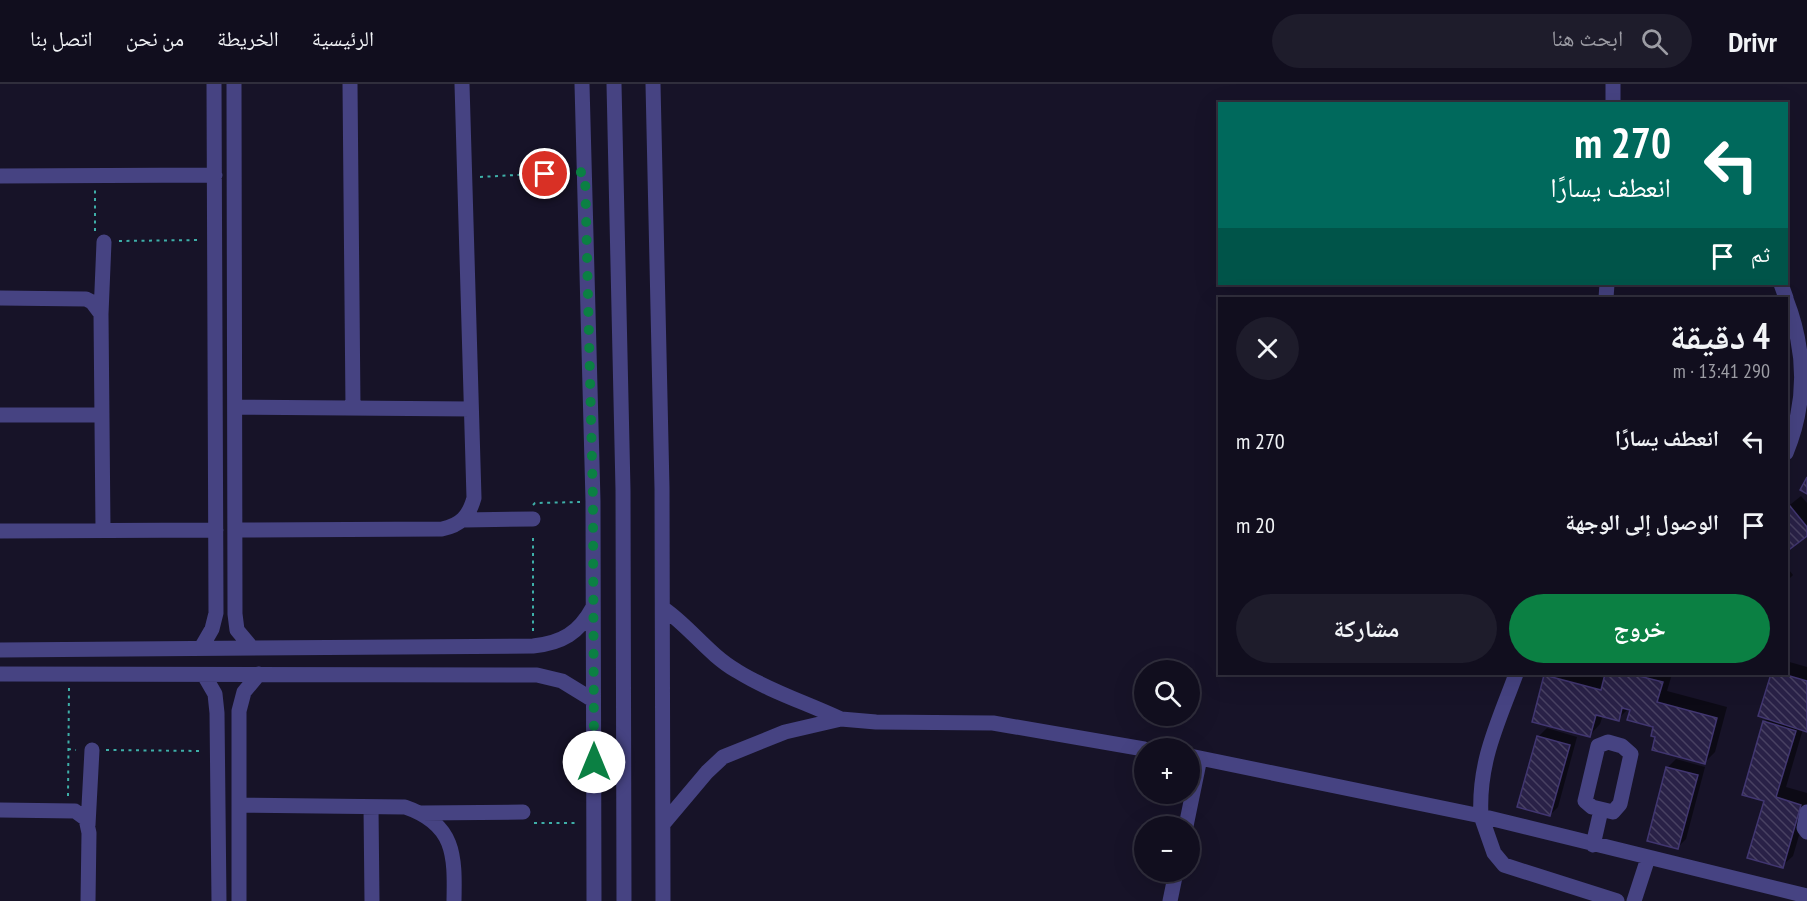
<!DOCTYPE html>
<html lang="ar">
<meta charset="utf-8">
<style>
:root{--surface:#110e1e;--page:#1e1c2b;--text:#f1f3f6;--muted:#9c9ca4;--line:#302e3c;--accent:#0b8043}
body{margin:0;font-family:"PT Sans Narrow","Noto Naskh Arabic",sans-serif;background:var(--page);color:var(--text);direction:rtl;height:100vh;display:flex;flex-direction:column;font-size:22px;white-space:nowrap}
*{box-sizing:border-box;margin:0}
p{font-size:20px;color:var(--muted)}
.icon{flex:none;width:33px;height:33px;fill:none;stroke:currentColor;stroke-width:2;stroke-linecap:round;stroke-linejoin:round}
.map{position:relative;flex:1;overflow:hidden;direction:ltr}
.details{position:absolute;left:1218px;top:213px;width:570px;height:378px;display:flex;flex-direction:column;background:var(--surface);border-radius:0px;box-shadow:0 6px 24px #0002,0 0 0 2px var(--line);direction:rtl}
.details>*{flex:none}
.hud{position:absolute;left:1218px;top:18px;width:570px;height:183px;border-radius:0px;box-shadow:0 6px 24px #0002,0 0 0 2px var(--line);direction:rtl;background:#00695c;color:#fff;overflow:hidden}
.fabs{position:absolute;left:1134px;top:576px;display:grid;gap:12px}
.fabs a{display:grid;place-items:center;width:66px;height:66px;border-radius:50%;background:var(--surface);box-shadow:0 6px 24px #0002,0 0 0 2px var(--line);font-size:30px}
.pin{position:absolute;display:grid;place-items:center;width:51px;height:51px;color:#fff;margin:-26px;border:3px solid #fff;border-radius:50%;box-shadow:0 2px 6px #0007}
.me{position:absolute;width:66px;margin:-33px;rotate:0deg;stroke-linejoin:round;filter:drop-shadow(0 0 4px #0008)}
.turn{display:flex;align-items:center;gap:21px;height:126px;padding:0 18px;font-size:27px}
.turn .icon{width:78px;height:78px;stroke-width:2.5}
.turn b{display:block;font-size:42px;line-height:51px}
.then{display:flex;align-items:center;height:57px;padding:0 18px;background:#0003;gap:12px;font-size:22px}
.round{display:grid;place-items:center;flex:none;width:63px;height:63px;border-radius:32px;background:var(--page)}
.head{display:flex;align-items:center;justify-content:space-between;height:102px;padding:0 18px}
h1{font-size:36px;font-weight:700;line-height:45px}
.primary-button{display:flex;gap:12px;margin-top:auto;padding:12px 18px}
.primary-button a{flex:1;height:69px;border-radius:36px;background:var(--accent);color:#fff;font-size:24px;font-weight:700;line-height:69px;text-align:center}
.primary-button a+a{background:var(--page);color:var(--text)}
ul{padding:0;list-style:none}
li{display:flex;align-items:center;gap:18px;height:84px;padding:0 18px}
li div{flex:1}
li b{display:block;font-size:22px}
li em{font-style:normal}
header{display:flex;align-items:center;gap:36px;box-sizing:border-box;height:84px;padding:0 30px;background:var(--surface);border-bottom:2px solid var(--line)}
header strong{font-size:28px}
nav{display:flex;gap:33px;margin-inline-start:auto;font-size:21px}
.search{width:420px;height:54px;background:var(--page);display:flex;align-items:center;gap:15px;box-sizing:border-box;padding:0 21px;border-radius:33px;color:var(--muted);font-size:22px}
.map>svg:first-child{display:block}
.shadow{fill:#0007}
.building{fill:url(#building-back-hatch);stroke:#413670;stroke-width:1.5}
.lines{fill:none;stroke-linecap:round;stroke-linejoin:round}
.path{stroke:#3eafa8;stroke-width:2;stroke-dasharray:3 4.5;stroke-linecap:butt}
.minor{stroke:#464382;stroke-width:15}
.route{stroke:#0b8043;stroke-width:10;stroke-dasharray:0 18}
</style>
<header>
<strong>Drivr</strong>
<div class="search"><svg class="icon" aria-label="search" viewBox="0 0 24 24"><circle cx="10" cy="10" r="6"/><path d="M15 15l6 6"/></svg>ابحث هنا</div>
<nav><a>الرئيسية</a><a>الخريطة</a><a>من نحن</a><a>اتصل بنا</a></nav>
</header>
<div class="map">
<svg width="1807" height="817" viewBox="0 0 1807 817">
<defs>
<pattern id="building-back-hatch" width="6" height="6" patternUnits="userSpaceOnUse" patternTransform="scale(1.5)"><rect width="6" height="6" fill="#292147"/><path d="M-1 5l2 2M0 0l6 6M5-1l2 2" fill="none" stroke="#484162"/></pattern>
</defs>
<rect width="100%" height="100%" fill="#171328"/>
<path class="shadow" d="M1801 412 1807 419V450L1786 466V424Z
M1786 482 1793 491 1786 498Z
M1786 577 1807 583V646L1803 645 1786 703 1807 709V724L1793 772 1782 782 1766 716 1765 638 1768 634 1759 632 1772 590H1786Z
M1548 590H1587L1605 594 1607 590H1672L1667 607 1727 623 1715 668 1704 679 1657 652 1655 642 1632 621 1618 635 1603 631 1600 640 1590 651 1545 592Z
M1547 644 1577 653 1558 723 1550 731 1519 722 1539 652Z
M1676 675 1705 683 1686 755 1678 763 1668 683Z"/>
<path class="building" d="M1807 393V410L1800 406Z
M1790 422 1807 443V452L1786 468V425Z
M1605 590H1631L1663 598 1657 618 1717 634 1705 680 1652 666 1655 653 1651 652 1653 643 1627 636 1630 626 1622 624 1619 637 1596 631 1590 653 1532 638 1544 591 1601 606Z
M1771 590H1783L1807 597V648L1758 632Z
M1763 637 1796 647 1776 713 1801 721 1783 784 1747 774 1764 717 1742 711Z
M1537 652 1570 661 1550 732 1517 723Z
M1666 683 1698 691 1678 765 1647 757Z"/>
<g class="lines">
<path class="path" d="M480 93 570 88
M95 147V105
M119 157 200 156
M533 421 535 419 580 418
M533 547V451
M68 665 76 666
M106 666 202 667
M68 712 69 603
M534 739H579"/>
<path class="minor" d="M234 0 235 530 237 546 252 564
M350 0 353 324
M582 0 593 417 594 817
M614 0 623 406 624 817
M653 0 662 404 663 817
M1613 0V20
M0 92 215 91
M1781 200 1786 214
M0 214 86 215 92 218 101 230 103 446
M1606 214 1607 200
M1786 215C1806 266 1807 319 1786 369
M101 230 104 158
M235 323 471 325
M0 331H102
M464 436 533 435
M235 446 442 445C461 441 469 432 474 414L462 0
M0 447 216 446
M664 525C690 543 709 571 737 587 769 607 807 619 841 635
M201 564 212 545 216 529 214 0
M0 566 533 562C562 559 579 549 593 523
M0 590 537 591 562 597 593 616
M1516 590C1498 639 1478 678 1481 732L1807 812
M204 591 215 610 217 629 219 817
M1608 658 1622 662 1631 670 1620 720 1613 728 1592 723 1585 717 1598 662Z
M1190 672 1481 732 1494 769 1504 781 1617 817
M239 721 405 723C455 740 455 771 454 817
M371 723 372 817
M0 726 75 727 86 735 89 749 88 817
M1807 728 1804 744 1807 748
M421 729 523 728
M664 739 707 688 723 673 785 648 841 635 876 638 993 639 1144 665
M88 741 92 666
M1186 742 1200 674
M1593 761 1601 726
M239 817V627L244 608 259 590
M1170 817 1176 788
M1634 817 1648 774"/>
</g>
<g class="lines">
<path class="route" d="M545 90 585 88 593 417 594 678"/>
</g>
</svg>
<div class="fabs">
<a><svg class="icon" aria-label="search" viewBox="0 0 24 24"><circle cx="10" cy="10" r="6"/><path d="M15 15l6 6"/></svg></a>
<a>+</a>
<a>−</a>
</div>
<div class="pin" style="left:545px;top:90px;background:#d93025"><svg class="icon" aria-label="arrive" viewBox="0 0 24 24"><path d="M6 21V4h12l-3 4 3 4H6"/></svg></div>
<svg class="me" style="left:594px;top:678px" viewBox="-20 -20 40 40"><circle r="19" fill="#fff"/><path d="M0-13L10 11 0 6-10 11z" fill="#0b8043"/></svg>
<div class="hud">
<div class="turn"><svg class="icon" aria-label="left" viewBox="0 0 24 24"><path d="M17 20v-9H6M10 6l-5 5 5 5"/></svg><div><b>270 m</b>انعطف يسارًا</div></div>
<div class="then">ثم<svg class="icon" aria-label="arrive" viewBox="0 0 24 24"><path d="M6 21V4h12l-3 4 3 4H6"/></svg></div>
</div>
<section class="details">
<div class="head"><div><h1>4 دقيقة</h1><p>290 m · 13:41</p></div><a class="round"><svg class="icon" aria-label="close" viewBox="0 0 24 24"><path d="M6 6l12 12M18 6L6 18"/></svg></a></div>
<ul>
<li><svg class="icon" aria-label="left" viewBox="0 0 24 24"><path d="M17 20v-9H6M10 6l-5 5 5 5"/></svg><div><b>انعطف يسارًا</b></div><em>270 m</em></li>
<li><svg class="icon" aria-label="arrive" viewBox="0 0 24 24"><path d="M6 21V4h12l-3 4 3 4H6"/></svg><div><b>الوصول إلى الوجهة</b></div><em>20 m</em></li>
</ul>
<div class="primary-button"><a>خروج</a><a>مشاركة</a></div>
</section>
</div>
